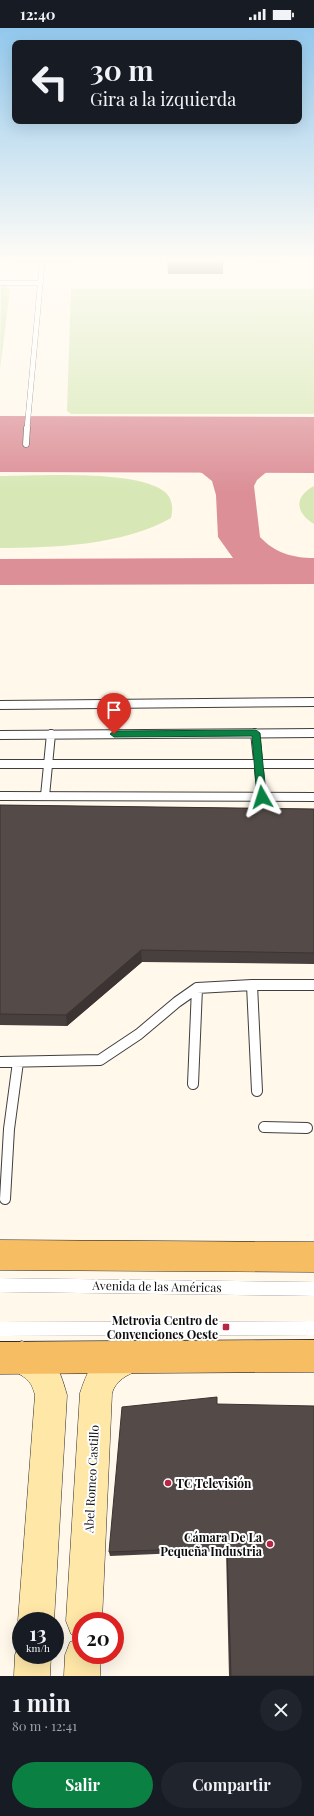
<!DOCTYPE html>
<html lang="es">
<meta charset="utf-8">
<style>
:root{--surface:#171b24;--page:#20242c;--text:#f1f3f6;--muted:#9ea1a6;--accent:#0b8043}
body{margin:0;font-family:"Playfair Display",serif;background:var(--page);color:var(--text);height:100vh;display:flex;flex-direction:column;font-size:15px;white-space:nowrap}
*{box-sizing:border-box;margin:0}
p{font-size:13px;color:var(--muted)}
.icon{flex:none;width:22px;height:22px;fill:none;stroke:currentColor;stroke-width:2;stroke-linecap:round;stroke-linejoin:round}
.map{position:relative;height:1648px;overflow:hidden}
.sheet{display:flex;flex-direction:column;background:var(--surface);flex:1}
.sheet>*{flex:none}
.guide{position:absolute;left:12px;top:12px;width:290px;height:84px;border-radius:8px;box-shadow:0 4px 16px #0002;background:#171b24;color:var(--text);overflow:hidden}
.speed{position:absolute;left:12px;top:1584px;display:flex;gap:8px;font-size:20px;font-weight:700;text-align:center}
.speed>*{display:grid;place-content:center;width:52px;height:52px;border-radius:50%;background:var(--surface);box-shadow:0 4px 16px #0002;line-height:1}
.speed small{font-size:10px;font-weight:400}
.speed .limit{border:6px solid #d22;background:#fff;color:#111}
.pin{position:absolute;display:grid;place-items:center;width:34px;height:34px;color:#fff;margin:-41px -17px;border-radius:50% 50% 50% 0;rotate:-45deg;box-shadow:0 0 4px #0007}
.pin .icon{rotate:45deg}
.me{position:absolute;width:44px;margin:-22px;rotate:354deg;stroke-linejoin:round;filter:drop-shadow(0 0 3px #0008)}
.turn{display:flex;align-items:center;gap:14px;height:84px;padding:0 12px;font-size:18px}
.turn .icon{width:52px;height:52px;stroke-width:2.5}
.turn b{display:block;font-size:28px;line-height:34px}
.round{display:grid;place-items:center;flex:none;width:42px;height:42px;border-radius:21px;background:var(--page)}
.headline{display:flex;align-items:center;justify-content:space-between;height:68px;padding:0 12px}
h1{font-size:24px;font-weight:700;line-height:30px}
.button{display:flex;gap:8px;margin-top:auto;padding:8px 12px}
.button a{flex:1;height:46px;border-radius:24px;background:var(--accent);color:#fff;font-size:16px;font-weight:700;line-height:46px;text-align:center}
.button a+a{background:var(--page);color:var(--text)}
.status{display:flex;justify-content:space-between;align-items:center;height:28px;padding:0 20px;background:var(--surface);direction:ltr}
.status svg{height:11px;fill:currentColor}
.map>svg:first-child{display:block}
.green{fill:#d7e8b6}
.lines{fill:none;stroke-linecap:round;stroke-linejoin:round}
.taxiway{fill:#dc8f97;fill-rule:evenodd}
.runway{fill:#dc8f97;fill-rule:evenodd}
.lane-far4-casing{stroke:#3f3f3f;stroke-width:5.5}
.lane-far3-casing{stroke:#3f3f3f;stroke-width:7}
.lane-far2-casing{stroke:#3f3f3f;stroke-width:10}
.lane-far1-casing{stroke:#3f3f3f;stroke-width:12}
.lane-casing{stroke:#3f3f3f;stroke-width:14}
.secondary-casing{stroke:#2e2e2e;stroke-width:1}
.primary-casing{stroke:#1d1d1d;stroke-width:1}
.lane-far4{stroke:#fff;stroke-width:5}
.lane-far3{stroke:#fff;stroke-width:6}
.lane-far2{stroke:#fff;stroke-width:8}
.lane-far1{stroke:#fff;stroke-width:10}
.lane{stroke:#fff;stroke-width:14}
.secondary{fill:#fee7a7;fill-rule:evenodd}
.primary{fill:#f6bd63;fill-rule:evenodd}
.wall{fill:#48403e}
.shaded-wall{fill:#3b3432}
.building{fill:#544b48;stroke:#3b3432}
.route{fill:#0b8043;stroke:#07532c}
.poi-dot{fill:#b92643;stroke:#fff;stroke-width:1.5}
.labels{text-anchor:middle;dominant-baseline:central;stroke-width:4;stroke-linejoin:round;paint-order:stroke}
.near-street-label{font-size:12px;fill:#0c0c0c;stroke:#fff}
.near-poi-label{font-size:12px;font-weight:bold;fill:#0c0c0c;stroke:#fff;text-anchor:end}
</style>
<div class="status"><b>12:40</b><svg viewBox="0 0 49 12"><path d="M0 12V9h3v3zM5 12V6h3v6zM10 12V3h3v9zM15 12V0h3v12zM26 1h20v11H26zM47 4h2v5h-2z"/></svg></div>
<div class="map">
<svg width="314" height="1648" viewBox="0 0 314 1648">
<rect width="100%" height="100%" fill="#fff8eb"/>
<path class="green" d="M1 257 6 258 10 262 0 341Z
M71 261H314V386H71L67 383Z
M0 448C36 448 140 441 166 465 173 472 173 481 171 490 125 517 52 520 0 520Z
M314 458V496C296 485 293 469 314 458Z"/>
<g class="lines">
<path class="taxiway" d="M0 403 26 405 39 408 45 416 39 424 26 427 0 425Z
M128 405C159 408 208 412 233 431 257 416 286 410 314 407V429L280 436 269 442 257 452 254 458 260 509C275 525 293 530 314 530V556L0 557V531L233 530 218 509 216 467 212 453 202 445 177 434 115 424 109 416 115 408Z"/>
<path class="runway" d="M0 388 314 389V445L0 444Z"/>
<defs>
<path id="lane-far4" d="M0 255H40
M27 401 42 237"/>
<path id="lane-far3" d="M26 416 27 400"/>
<path id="lane-far2" d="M0 677 314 674
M255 705 262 769
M0 707 314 705
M0 736H314
M0 768 314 769
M45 768 51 706"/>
<path id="lane-far1" d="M252 957 257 1063
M0 1034 100 1032 139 1006 177 974 197 960 252 957H314
M193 1056 197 960
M264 1099 307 1100
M5 1171 9 1101 18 1034"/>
<path id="lane" d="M0 1257 314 1261
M0 1301 314 1300"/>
<path id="secondary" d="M22 1313C53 1326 58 1335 67 1367L54 1593H21V1600L18 1593 35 1367C30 1349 25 1351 12 1341 9 1338 8 1333 6 1329L11 1318Z
M128 1315 139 1320 144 1331 139 1342C127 1347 116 1352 112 1365L102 1593H81V1627H101L100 1648H64L65 1627 70 1614 81 1610 71 1606 66 1593 80 1365C91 1332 97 1328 128 1315Z
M20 1614 21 1627H51L50 1648H14L15 1627Z"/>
<path id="primary" d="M0 1212 314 1214V1244L0 1242Z
M314 1312V1344L0 1346V1314Z"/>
</defs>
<use href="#lane-far4" class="lane-far4-casing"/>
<use href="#lane-far3" class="lane-far3-casing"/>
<use href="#lane-far2" class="lane-far2-casing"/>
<use href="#lane-far1" class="lane-far1-casing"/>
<use href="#lane" class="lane-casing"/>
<use href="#secondary" class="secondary-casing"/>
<use href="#primary" class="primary-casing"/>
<use href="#lane-far4" class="lane-far4"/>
<use href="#lane-far3" class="lane-far3"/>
<use href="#lane-far2" class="lane-far2"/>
<use href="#lane-far1" class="lane-far1"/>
<use href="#lane" class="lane"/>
<use href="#secondary" class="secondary"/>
<use href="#primary" class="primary"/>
</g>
<path class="wall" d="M12 232H73V234H12Z
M167 232H222L223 237V246H168Z
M255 232H282V234H255Z
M0 777 314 781V936L142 934 67 998 0 997Z
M217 1376 314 1648H229L226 1523 110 1528 109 1524Z"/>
<path class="shaded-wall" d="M141 922 142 934 67 998 66 987Z"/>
<path class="building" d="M168 232H222L223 237H168Z
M0 777 314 781V925L141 922 66 987 0 986Z
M217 1369V1376L314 1378V1648H231L227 1519 109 1524 122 1379Z"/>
<linearGradient id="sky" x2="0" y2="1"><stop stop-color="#92c8ed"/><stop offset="0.5" stop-color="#fffcf6"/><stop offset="1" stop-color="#fffcf6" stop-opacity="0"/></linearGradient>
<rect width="314" height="463" fill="url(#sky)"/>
<path class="route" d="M256 702 260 705 266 769 262 772 257 769 252 708 114 709 110 706 114 703Z"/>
<g class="poi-dot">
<rect x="222" y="1295" width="8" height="8" rx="2"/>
<circle cx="168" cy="1455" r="4"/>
<circle cx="270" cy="1516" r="4"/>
</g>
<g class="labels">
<g class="near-street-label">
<text transform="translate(157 1258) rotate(1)">Avenida de las Américas</text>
<text transform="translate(91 1451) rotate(-87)">Abel Romeo Castillo</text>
</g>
<g class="near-poi-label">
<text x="218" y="1292">Metrovia Centro de<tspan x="218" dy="14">Convenciones Oeste</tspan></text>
<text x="176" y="1455" text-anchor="start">TC Televisión</text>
<text x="262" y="1509">Cámara De La<tspan x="262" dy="14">Pequeña Industria</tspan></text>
</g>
</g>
</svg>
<div class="speed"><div>13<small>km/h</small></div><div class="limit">20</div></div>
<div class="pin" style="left:114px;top:706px;background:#d93025"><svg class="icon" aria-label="arrive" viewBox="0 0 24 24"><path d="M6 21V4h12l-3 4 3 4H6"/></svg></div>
<svg class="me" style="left:262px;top:769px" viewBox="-20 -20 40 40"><path d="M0-17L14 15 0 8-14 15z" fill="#0b8043" stroke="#fff" stroke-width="4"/></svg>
<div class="guide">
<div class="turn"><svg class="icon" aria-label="left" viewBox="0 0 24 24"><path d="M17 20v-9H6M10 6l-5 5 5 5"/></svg><div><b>30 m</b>Gira a la izquierda</div></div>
</div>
</div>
<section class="sheet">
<div class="headline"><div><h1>1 min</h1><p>80 m · 12:41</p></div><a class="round"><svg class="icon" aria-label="close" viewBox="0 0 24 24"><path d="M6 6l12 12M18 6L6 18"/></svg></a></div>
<div class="button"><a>Salir</a><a>Compartir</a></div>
</section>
